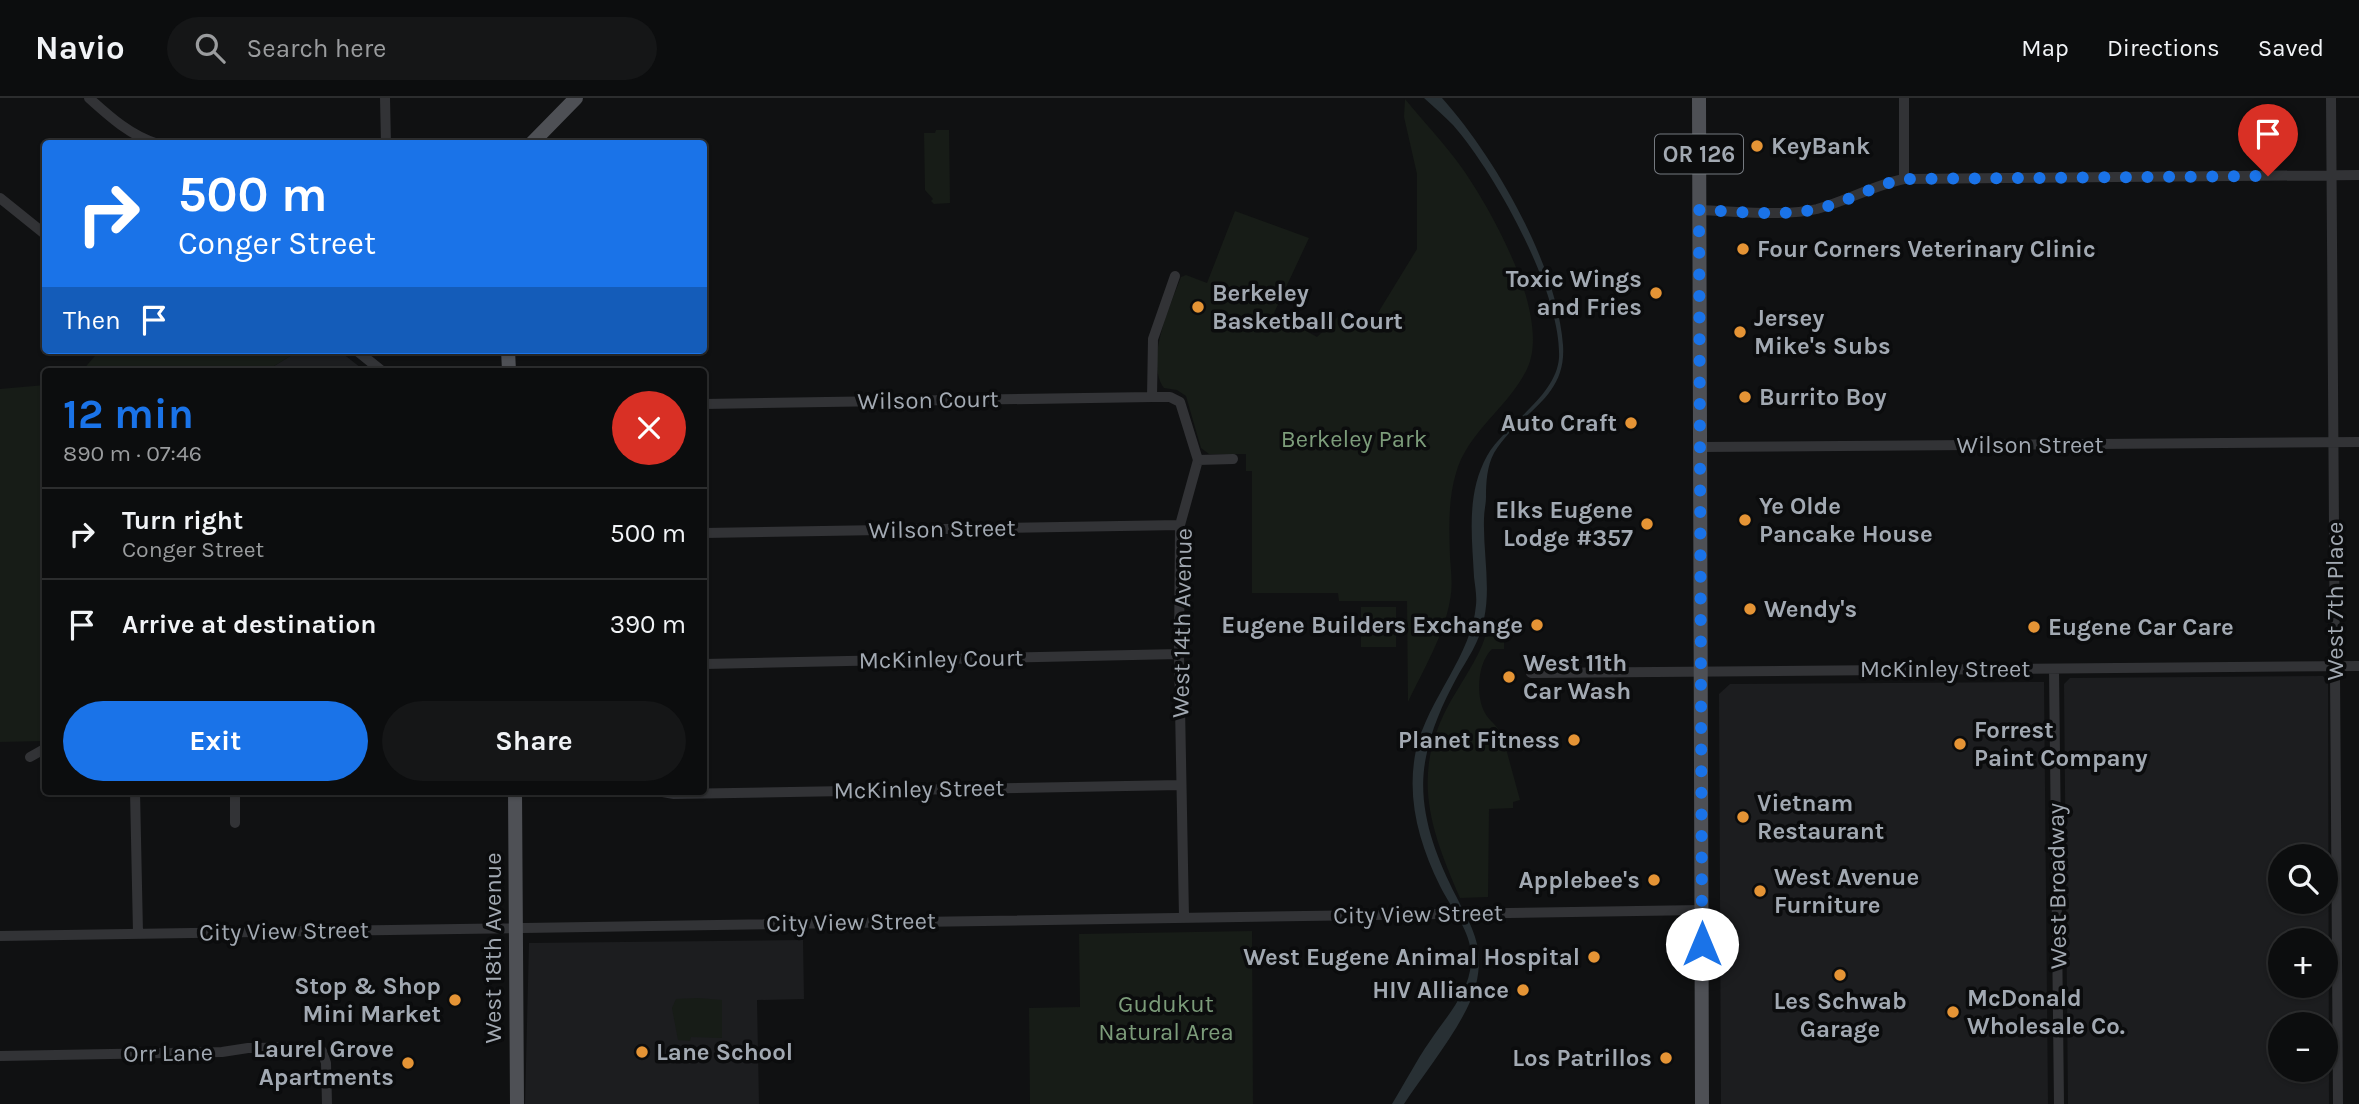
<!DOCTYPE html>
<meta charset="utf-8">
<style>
:root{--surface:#0c0d0e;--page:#151617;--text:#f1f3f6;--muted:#9a9c9e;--line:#2c2d2e;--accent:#1a73e8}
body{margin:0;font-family:Karla,sans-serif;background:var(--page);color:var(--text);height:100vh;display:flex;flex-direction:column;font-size:26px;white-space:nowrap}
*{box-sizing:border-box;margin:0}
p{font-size:23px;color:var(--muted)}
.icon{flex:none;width:38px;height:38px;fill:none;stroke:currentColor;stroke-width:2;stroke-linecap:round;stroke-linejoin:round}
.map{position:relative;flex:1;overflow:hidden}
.sheet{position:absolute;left:42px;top:270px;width:665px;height:427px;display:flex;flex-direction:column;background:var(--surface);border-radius:7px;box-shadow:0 2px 5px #0004,0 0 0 2px var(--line)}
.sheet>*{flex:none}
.banner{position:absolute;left:42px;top:42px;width:665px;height:214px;border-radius:7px;box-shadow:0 2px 5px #0004,0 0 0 2px var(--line);background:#1a73e8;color:#fff;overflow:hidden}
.fabs{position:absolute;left:2268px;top:746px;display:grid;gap:14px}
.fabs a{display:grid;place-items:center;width:70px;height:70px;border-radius:50%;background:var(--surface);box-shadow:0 2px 5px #0004,0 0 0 2px var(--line);font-size:35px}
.pin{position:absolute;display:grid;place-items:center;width:60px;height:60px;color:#fff;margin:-72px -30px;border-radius:50% 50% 50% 0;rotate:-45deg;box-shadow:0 0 7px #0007}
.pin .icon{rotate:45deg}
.me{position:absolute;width:77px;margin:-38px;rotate:0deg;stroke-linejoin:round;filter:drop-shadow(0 0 5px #0008)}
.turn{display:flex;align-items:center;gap:24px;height:147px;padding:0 21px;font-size:32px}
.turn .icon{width:91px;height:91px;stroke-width:2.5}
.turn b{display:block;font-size:49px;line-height:60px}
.then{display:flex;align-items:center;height:66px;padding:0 21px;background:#0003;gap:14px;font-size:26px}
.round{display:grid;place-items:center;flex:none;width:74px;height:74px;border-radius:37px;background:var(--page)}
.head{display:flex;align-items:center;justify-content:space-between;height:119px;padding:0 21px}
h1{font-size:42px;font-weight:700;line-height:52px;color:var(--accent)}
.button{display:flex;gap:14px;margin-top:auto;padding:14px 21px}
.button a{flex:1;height:80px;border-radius:42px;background:var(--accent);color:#fff;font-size:28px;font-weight:700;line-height:80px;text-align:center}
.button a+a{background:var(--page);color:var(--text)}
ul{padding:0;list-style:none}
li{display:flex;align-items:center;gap:21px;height:91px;padding:0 21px;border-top:2px solid var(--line)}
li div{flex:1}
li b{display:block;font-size:26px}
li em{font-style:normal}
header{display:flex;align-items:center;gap:42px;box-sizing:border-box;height:98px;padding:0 35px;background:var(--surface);border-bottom:2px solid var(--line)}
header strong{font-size:33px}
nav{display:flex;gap:38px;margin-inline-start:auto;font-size:24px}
.search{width:490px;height:63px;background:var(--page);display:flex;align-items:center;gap:18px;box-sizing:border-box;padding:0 24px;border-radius:38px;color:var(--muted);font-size:26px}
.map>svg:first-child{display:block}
.built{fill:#1c1d1f;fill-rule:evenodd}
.green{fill:#171c17}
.water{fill:#283034}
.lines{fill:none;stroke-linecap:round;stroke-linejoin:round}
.minor{stroke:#323336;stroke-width:10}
.major{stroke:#4e5055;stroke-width:14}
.route{stroke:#1a73e8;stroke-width:12;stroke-dasharray:0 21.6}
.poi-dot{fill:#e59435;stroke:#0b0c0d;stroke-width:2.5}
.labels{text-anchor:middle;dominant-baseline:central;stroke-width:7;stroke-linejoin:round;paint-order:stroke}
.shield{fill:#0b0c0d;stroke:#757a80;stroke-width:2}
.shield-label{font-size:23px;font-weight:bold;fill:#a2a9b2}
.poi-label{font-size:24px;font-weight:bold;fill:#a2a9b2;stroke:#0b0c0d;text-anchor:start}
.street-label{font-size:24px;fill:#a2a9b2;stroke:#0b0c0d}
.park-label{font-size:24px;fill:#7c9c7a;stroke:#0b0c0d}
</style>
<header>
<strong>Navio</strong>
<div class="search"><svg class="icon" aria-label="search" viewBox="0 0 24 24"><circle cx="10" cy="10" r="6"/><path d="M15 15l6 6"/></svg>Search here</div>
<nav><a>Map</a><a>Directions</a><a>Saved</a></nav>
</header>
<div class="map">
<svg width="2359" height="1006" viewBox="0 0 2359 1006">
<rect width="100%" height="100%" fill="#101112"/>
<path class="built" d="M300 252H338L365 273H266Z
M2323 578 2328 584 2329 1006H2068L2064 586 2070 580ZM2280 758H2326V803H2280ZM2280 842H2326V887H2280ZM2280 926H2326V971H2280Z
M2044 584 2048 1006H1721L1719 596 1730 586Z
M803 842 804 901 757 902 759 1006H525L529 845Z"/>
<path class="green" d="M1405 1C1423 23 1445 46 1462 70 1492 113 1552 219 1527 271 1509 309 1468 333 1456 375 1448 402 1449 431 1450 459 1451 473 1453 488 1450 502 1444 538 1423 572 1408 604L1407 503H1339L1338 495H1252V373H1246V356H1209L1201 350 1186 298 1177 292 1164 290C1144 263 1171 206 1181 179L1186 177 1207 185 1235 113 1309 140 1274 215 1317 239 1346 211 1373 223 1417 151V76L1404 19Z
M936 32H949L950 105 934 106 931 103 933 101 925 92 924 35H935Z
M100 252H300L266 273H82Z
M45 287V643L0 644V291Z
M1361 509H1396V525H1361Z
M1361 533H1396V549H1361Z
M1504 536V551H1492C1478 564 1475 597 1485 615 1488 621 1495 626 1499 632V648L1505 647 1520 702 1513 704V710L1489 711 1488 799 1460 800C1431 733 1411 679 1447 610 1458 589 1479 560 1485 539Z
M1252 833 1253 1006H1030L1029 910 1080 909 1079 836Z
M698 900 722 902V940L691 939 690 943 678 942 672 910 676 901Z"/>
<path class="water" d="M1424 0H1442C1495 59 1557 167 1563 247 1567 302 1518 314 1494 355 1487 368 1486 384 1486 399 1486 406 1484 413 1484 421 1483 454 1491 489 1484 521 1480 544 1467 561 1456 581 1443 605 1431 632 1426 659 1416 707 1434 755 1456 798 1472 830 1485 848 1476 887 1466 925 1426 972 1404 1006H1392C1405 985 1416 963 1430 943 1446 919 1469 895 1471 865 1474 836 1452 812 1440 788 1419 745 1406 700 1416 652 1428 601 1472 557 1476 507 1477 498 1475 488 1474 479 1472 438 1466 396 1487 358 1505 326 1556 299 1559 260 1562 195 1495 75 1453 27 1444 18 1434 9 1424 0Z"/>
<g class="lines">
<path class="minor" d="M89 0C110 19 131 38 158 46
M385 0 386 46
M1904 0V81
M2331 0 2338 1006
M0 100 46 137
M1699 112C1736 113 1782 119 1817 111 1847 103 1874 87 1904 81L2359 77
M1175 178 1153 241 1152 299H1170L1180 304 1198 362 1180 427 1179 556 1184 819
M356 252 382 273
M704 306 1152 299
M1700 349 2359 344
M1198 362 1233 361
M704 435 1180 427
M704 566 1179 556
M2054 571 2059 1006
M1531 575 2359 568
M30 659 46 650
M135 693 138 835
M235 693V725
M657 693 674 696 1181 687
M0 838 1702 812
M0 958 222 954 248 950 313 949 322 953 326 965 327 1006"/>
<path class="major" d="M1699 0 1702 1006
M531 46 576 0
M508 252 509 273
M515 693 517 1006"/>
</g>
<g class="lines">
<path class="route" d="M1702 846 1699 112C1736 113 1781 119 1817 111 1848 104 1874 87 1904 81L2268 78"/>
</g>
<g class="poi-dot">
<circle cx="1757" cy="48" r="7"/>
<circle cx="1743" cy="151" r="7"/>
<circle cx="1656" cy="195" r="7"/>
<circle cx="1198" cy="209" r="7"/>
<circle cx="1740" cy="234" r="7"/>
<circle cx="1745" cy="299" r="7"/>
<circle cx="1631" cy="325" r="7"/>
<circle cx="1745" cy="422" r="7"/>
<circle cx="1647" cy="426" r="7"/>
<circle cx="1750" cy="511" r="7"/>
<circle cx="1537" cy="527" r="7"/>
<circle cx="2034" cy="529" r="7"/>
<circle cx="1509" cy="579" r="7"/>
<circle cx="1574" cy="642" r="7"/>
<circle cx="1960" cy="646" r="7"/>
<circle cx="1743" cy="719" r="7"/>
<circle cx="1654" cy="782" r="7"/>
<circle cx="1760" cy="793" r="7"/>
<circle cx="1594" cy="859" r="7"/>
<circle cx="1840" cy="877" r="7"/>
<circle cx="1523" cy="892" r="7"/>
<circle cx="455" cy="902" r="7"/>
<circle cx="1953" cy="914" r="7"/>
<circle cx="642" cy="954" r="7"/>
<circle cx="1666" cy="960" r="7"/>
<circle cx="408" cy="965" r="7"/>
</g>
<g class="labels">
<rect class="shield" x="1655" y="36.5" width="88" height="39" rx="5"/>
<g class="shield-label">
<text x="1699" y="56">OR 126</text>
</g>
<g class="poi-label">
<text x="1771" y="48">KeyBank</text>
<text x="1757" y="151">Four Corners Veterinary Clinic</text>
<text x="1642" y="181" text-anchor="end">Toxic Wings<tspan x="1642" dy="28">and Fries</tspan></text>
<text x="1212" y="195">Berkeley<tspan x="1212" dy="28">Basketball Court</tspan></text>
<text x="1754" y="220">Jersey<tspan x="1754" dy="28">Mike's Subs</tspan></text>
<text x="1759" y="299">Burrito Boy</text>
<text x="1617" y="325" text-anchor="end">Auto Craft</text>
<text x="1759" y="408">Ye Olde<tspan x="1759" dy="28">Pancake House</tspan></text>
<text x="1633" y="412" text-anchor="end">Elks Eugene<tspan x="1633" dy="28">Lodge #357</tspan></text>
<text x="1764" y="511">Wendy's</text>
<text x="1523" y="527" text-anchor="end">Eugene Builders Exchange</text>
<text x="2048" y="529">Eugene Car Care</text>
<text x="1523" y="565">West 11th<tspan x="1523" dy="28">Car Wash</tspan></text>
<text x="1974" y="632">Forrest<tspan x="1974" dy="28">Paint Company</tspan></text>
<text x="1560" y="642" text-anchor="end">Planet Fitness</text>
<text x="1757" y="705">Vietnam<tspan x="1757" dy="28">Restaurant</tspan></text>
<text x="1774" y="779">West Avenue<tspan x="1774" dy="28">Furniture</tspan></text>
<text x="1640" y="782" text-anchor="end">Applebee's</text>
<text x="1580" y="859" text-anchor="end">West Eugene Animal Hospital</text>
<text x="441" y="888" text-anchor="end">Stop &amp; Shop<tspan x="441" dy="28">Mini Market</tspan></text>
<text x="1509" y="892" text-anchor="end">HIV Alliance</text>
<text x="1967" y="900">McDonald<tspan x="1967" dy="28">Wholesale Co.</tspan></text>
<text x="1840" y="903" text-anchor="middle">Les Schwab<tspan x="1840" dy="28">Garage</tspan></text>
<text x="394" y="951" text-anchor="end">Laurel Grove<tspan x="394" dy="28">Apartments</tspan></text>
<text x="656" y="954">Lane School</text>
<text x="1652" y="960" text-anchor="end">Los Patrillos</text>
</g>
<g class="street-label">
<text transform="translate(928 302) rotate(-1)">Wilson Court</text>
<text x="2030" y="347">Wilson Street</text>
<text transform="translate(942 431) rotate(-1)">Wilson Street</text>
<text transform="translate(2335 503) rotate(-90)">West 7th Place</text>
<text transform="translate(1182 525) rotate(-89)">West 14th Avenue</text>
<text transform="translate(941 561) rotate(-1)">McKinley Court</text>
<text x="1945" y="571">McKinley Street</text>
<text transform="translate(919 691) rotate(-1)">McKinley Street</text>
<text transform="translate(2057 788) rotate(-91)">West Broadway</text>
<text transform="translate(1418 816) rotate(-1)">City View Street</text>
<text transform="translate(851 824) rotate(-1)">City View Street</text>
<text transform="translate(284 833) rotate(-1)">City View Street</text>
<text transform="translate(493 850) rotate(-90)">West 18th Avenue</text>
<text transform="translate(168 955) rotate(-1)">Orr Lane</text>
</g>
<g class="park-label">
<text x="1354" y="341">Berkeley Park</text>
<text x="1166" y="906">Gudukut<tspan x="1166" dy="28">Natural Area</tspan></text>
</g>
</g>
</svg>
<div class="fabs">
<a><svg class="icon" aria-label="search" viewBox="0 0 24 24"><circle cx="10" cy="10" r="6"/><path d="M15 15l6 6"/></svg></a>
<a>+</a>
<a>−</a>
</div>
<div class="pin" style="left:2268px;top:78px;background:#d93025"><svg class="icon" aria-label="arrive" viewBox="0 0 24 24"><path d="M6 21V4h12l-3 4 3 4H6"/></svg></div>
<svg class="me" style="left:1702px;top:846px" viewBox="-20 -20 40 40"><circle r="19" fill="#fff"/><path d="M0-13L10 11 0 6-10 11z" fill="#1a73e8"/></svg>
<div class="banner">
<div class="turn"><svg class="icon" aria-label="right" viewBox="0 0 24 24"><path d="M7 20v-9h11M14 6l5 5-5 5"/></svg><div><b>500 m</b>Conger Street</div></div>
<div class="then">Then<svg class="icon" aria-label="arrive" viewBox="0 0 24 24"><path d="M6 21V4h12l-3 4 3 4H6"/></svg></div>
</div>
<section class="sheet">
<div class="head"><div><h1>12 min</h1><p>890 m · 07:46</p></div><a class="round" style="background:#d93025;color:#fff"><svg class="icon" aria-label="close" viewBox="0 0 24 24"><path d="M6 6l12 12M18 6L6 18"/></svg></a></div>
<ul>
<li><svg class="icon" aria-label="right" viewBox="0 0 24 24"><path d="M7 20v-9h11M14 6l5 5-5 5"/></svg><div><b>Turn right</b><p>Conger Street</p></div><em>500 m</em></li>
<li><svg class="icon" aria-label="arrive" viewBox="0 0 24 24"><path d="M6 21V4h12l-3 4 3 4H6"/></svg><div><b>Arrive at destination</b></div><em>390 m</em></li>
</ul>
<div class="button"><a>Exit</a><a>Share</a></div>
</section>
</div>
